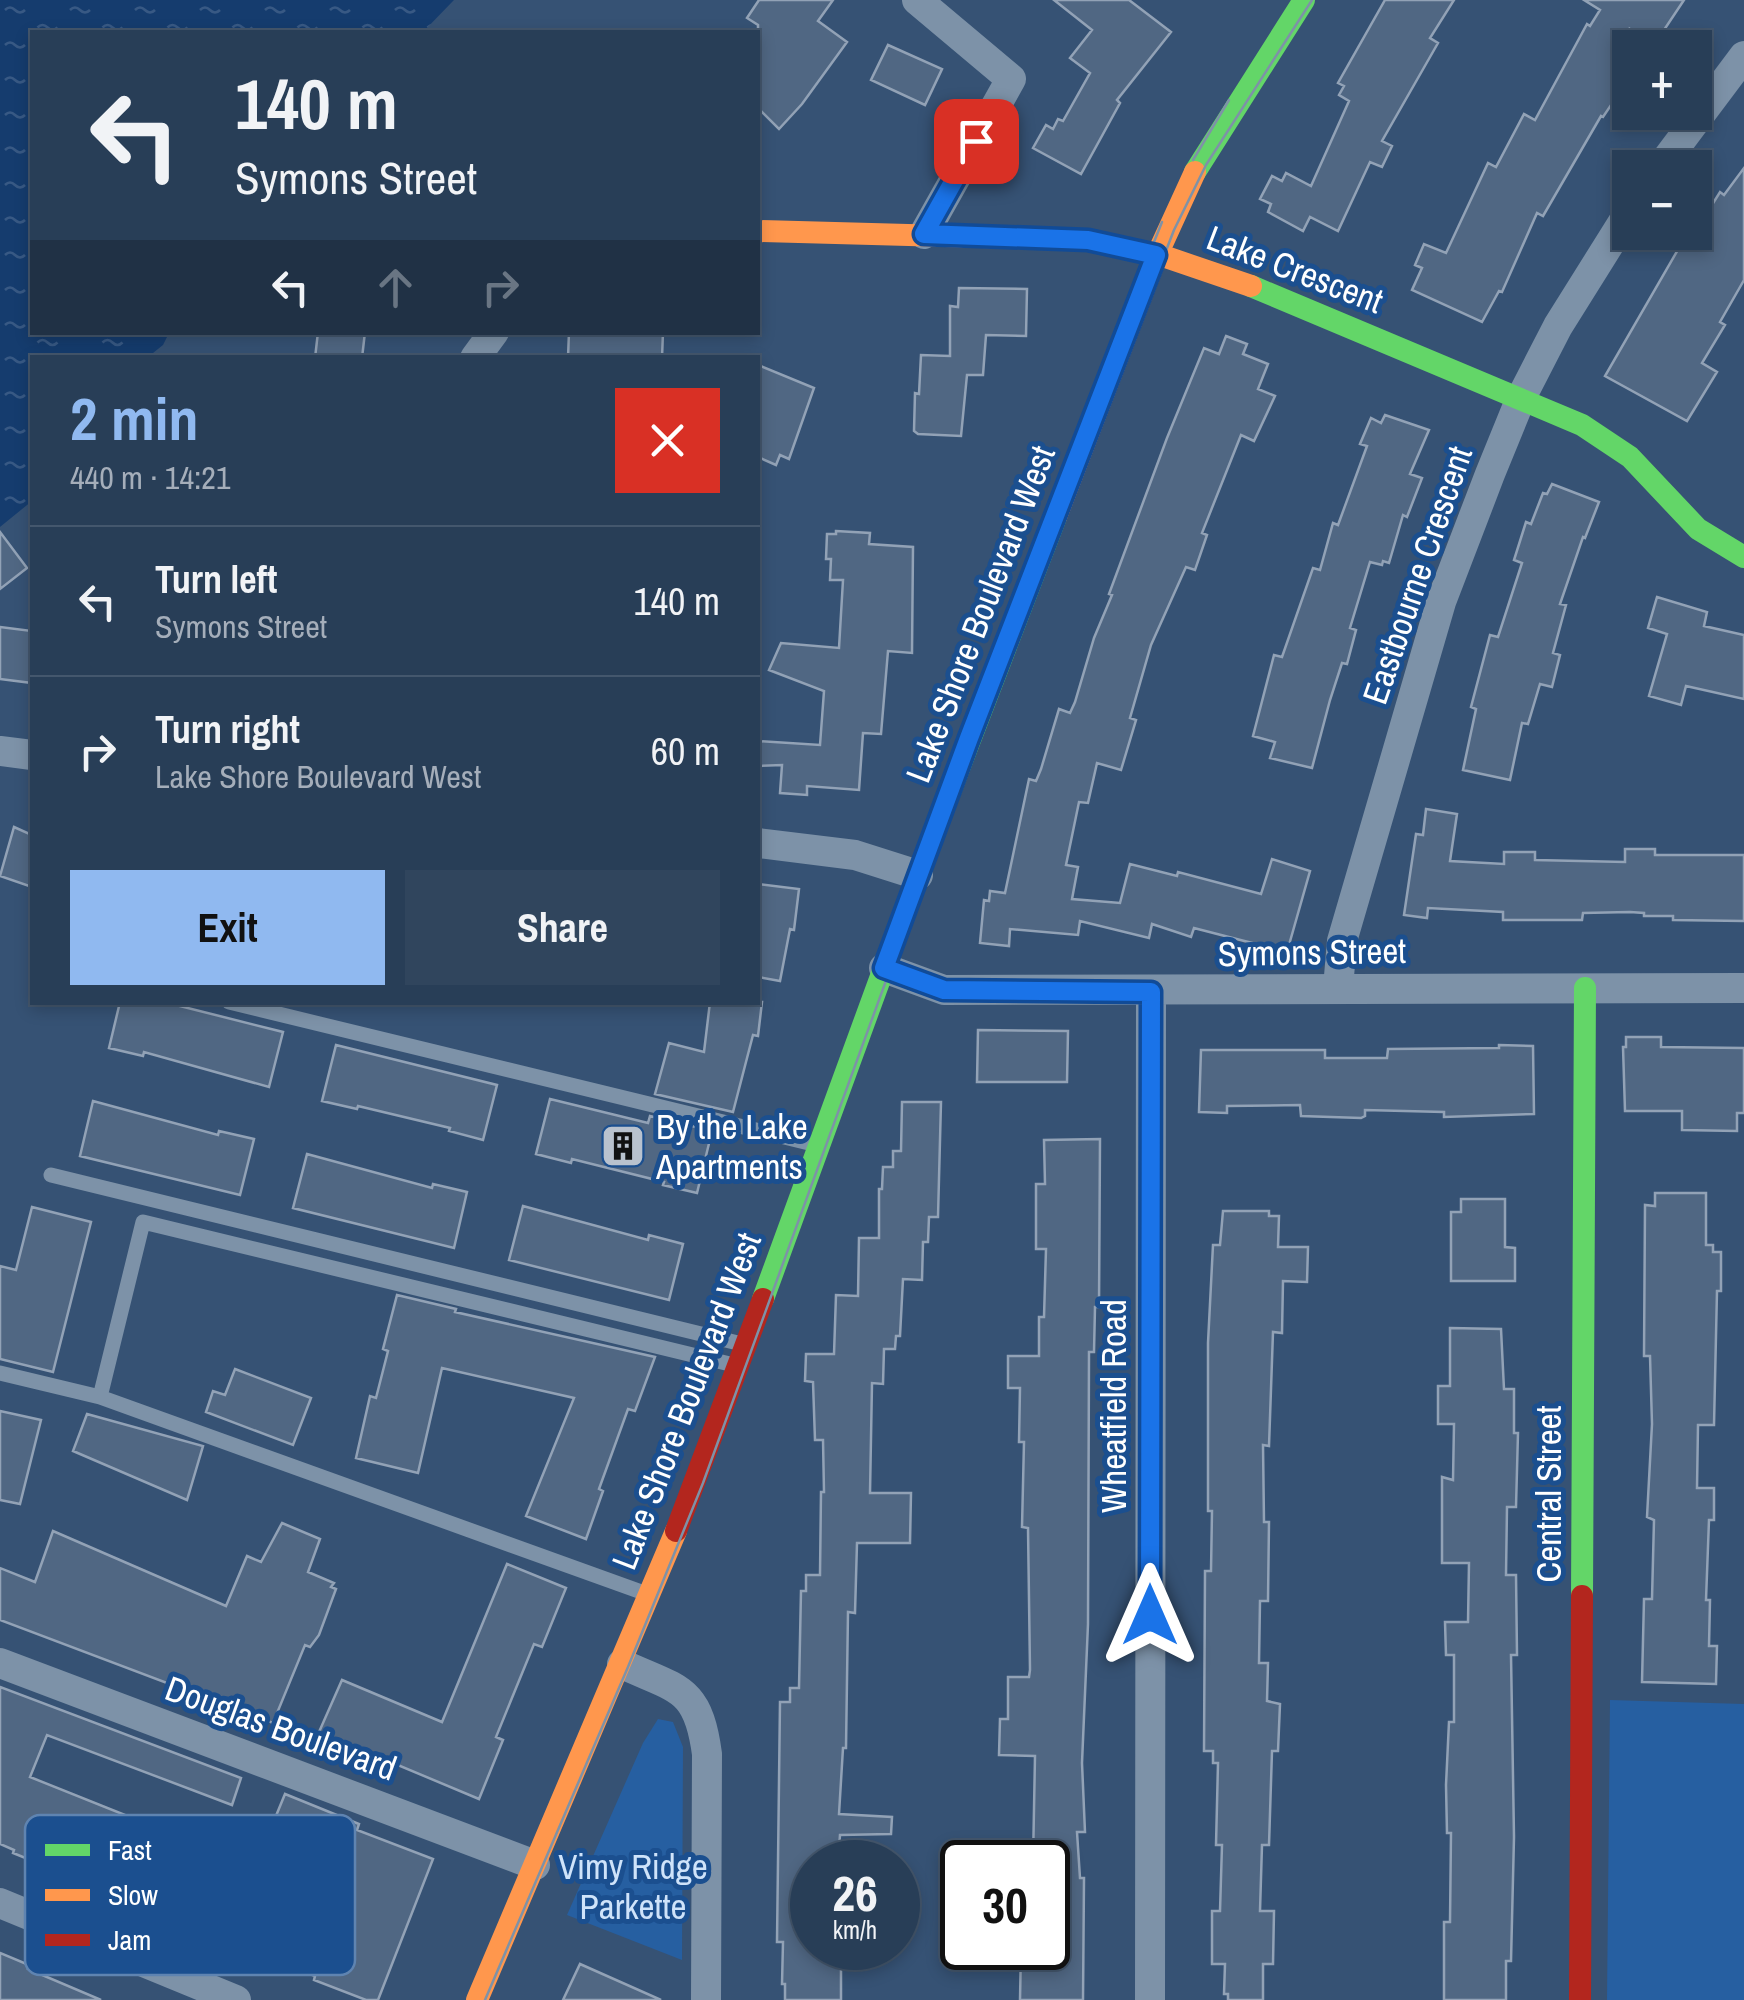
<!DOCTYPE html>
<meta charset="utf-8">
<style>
:root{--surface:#283e57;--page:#30455d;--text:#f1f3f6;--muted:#a5aeba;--line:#44576d;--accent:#90b9f0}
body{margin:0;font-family:"Archivo Narrow",sans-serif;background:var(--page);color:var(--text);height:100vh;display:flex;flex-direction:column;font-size:38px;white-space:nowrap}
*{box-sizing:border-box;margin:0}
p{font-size:32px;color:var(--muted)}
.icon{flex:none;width:55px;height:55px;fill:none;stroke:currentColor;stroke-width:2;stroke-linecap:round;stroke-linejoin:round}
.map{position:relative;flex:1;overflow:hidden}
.side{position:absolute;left:30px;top:355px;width:730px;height:650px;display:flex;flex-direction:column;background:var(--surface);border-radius:0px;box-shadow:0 5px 15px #0003,0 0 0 2px var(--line)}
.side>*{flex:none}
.banner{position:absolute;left:30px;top:30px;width:730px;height:305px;border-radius:0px;box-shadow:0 5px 15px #0003,0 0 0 2px var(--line);background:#283e57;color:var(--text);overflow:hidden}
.fabs{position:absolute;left:1612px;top:30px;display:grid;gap:20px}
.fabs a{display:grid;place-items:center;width:100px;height:100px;border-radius:0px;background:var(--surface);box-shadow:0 5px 15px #0003,0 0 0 2px var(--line);font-size:50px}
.speed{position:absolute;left:790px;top:1840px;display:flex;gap:20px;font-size:50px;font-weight:700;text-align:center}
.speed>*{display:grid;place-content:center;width:130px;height:130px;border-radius:50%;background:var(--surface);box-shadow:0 5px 15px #0003,0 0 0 2px var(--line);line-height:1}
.speed small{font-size:25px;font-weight:400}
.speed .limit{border:5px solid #111;border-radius:15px;background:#fff;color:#111}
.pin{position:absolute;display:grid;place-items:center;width:85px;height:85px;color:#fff;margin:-42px;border-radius:20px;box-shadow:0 5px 15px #0006}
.me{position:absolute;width:110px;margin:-55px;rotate:0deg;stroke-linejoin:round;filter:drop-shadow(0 0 8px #0008)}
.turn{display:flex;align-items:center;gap:35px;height:210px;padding:0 40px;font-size:45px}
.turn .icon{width:130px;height:130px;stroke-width:2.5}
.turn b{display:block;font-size:70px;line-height:85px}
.lanes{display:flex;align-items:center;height:95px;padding:0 40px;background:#0003;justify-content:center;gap:50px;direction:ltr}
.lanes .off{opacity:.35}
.round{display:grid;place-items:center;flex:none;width:105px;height:105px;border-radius:0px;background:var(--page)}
.overview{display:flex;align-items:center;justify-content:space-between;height:170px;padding:0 40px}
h1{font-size:60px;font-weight:700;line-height:75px;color:var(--accent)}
.cta{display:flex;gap:20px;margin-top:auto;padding:20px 40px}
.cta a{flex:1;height:115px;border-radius:0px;background:var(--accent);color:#111;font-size:40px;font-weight:700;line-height:115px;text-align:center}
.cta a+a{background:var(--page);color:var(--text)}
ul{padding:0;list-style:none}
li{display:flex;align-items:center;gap:30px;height:150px;padding:0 40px;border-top:2px solid var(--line)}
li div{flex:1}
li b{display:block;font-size:38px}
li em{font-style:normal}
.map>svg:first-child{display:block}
.green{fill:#265fa1}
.water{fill:url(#water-ripples)}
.building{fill:#506783;stroke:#92a2b6;stroke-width:2.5}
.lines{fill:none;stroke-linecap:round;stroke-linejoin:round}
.lane{stroke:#7d92a8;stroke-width:15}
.street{stroke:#7d92a8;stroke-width:30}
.fast{stroke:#63d668;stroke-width:22}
.slow{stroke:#ff974d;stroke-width:22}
.jam{stroke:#b3261e;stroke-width:22}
.tram{stroke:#7e92a7;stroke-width:2.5}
.route-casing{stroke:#114b97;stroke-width:25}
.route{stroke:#1a73e8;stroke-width:18}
.labels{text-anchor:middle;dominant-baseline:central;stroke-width:10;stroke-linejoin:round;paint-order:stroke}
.street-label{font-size:35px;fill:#fff;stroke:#1b4f8f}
.poi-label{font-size:35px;fill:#fff;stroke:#1b4f8f;text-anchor:start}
.park-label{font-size:35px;fill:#cfe3fa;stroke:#1b4f8f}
.key{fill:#1b4f8f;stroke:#5f84b1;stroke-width:2.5}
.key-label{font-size:28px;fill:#fff}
</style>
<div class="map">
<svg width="1744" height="2000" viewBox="0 0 1744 2000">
<defs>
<pattern id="water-ripples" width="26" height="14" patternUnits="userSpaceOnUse" patternTransform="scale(2.5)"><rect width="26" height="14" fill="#153c6e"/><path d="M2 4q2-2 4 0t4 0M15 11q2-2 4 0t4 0" fill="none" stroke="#385984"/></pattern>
</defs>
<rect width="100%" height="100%" fill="#365274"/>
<path class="green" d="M1610 1700 1744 1704V2000H1607Z
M658 1719 673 1722 683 1747 682 1960 567 1915 643 1743Z"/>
<path class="water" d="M0 0H454L423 32H32V332L169 333 163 345 148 357 32 358V501L0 527Z"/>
<path class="building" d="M759 0H833L818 21 847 42 802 104 779 129 758 108V25L747 18Z
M1054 0H1129L1171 32 1117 100 1120 103 1081 174 1033 148 1046 125 1053 129 1058 119 1063 121 1090 73 1070 58 1092 30Z
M1385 0H1454L1430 38 1438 43 1382 141 1392 146 1382 167 1370 162 1338 231 1310 217 1303 231 1268 212 1271 204 1260 199 1272 176 1282 181 1286 173 1311 186 1349 101 1339 95 1344 86 1338 83Z
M1584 0H1684L1654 45 1630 29V77L1603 117 1601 116 1543 216 1537 213 1502 292 1499 291 1482 322 1412 290 1422 268 1415 265 1424 244 1446 253 1488 163 1496 167 1524 114 1535 120 1587 24 1590 26 1600 10Z
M888 45 942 69 925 105 871 80Z
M1744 168V280L1720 322 1725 325 1702 363 1717 372 1687 421 1605 376 1687 234 1692 237 1720 192 1724 195Z
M959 288 1027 289 1026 336 986 335 983 375H967L961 436 918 434 914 431 915 393 919 394 921 355 950 356V306L958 307Z
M318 332H365L362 358H315Z
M569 332H663L662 358H568Z
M1226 336 1247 344 1243 354 1268 364 1258 389 1275 396 1254 441 1241 435 1202 533 1207 535 1195 570 1186 567 1151 645 1130 718 1136 720 1121 770 1097 763 1088 803 1079 802 1066 865 1078 867 1072 899 1120 903 1130 864 1177 876 1178 872 1261 894 1272 859 1310 871 1287 952 1194 928 1191 937 1152 924 1149 938 1080 921 1078 935 1010 929 1009 946 980 943 984 900 989 901 990 891 1005 893 1029 779 1036 781 1041 769 1059 709 1070 713 1075 702 1094 638 1112 595 1109 594 1167 438 1204 348 1219 354Z
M758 365 814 388 789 459 780 455 776 465 758 457Z
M1385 415 1429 430 1410 474 1422 478 1407 517 1403 515 1389 563 1383 561 1382 565 1370 562 1350 628 1356 630 1347 664 1342 663 1330 700 1312 768 1270 758 1275 742 1253 736 1274 655 1282 657 1313 568 1320 570 1333 523 1338 525 1367 446 1360 444 1371 418 1381 423Z
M1552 484 1599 502 1585 538 1583 537 1560 604 1566 605 1553 653 1560 655 1552 687 1540 684 1528 724 1522 723 1510 780 1463 770 1476 709 1471 707 1490 635 1498 637 1522 563 1514 560 1526 522 1531 524 1543 493 1547 494Z
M836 531 870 533 869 544 913 547 912 653 888 651 881 734 863 733 859 790 807 786V795L780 793 782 765 758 766V741L820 745 824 691 769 670 781 643 839 648 843 580H830L831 559H826L827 534H836Z
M0 532 27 568 0 589Z
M1657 597 1707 612 1704 626 1744 635V699L1686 686 1681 705 1649 696 1667 634 1648 628Z
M0 627 32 631V683L0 679Z
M1426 809 1457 814 1450 861 1504 864V852H1535V860L1625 862V849H1655V855H1744V921L1673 920V916H1644V913L1630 912 1583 913 1582 920H1503V912L1428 908 1427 918 1404 915 1416 834 1423 835Z
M14 827 32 835V887L0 876Z
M758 884 799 889 794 930 790 929 780 981 758 977Z
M120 1002H164L283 1032 269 1087 144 1052 143 1056 109 1048Z
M710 1002H762L758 1036 753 1035 733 1112 655 1094 669 1043 704 1052Z
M978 1030 1068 1031 1067 1082H977Z
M1626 1037H1661V1047L1744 1048V1113H1737V1131L1682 1130V1111H1625L1623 1047H1626Z
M336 1045 497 1085 483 1140 449 1131 450 1128 358 1106 357 1109 322 1101Z
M1499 1045 1533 1046 1534 1114 1444 1117V1112L1365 1110V1116L1361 1118 1301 1116 1300 1105 1227 1106V1113L1199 1112 1201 1050H1325V1058H1387L1388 1049 1499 1048Z
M550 1099 648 1123 650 1116 712 1131 697 1193 663 1185 664 1182 572 1159 571 1163 536 1154Z
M93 1101 218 1135 219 1131 254 1139 240 1195 80 1156Z
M902 1102H941L938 1217H929L928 1242H923L922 1280 903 1279 900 1336H896L895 1349H884L883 1384 872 1383 870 1493H911L910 1543H857L855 1613 848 1612 846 1748H843L839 1814 892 1817 891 1834 840 1835 838 1862H812V1952L841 1953V2000H785V1984H782L783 1942H777L780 1702H790V1688H799L801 1591H806V1575H820L821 1492H824L823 1440H815L813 1382 805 1381 806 1354H834L836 1295 858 1296 859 1238H879V1189H882L883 1167H893V1151H901Z
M1100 1139 1099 1307H1095L1094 1352H1089L1088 1624 1082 1763 1085 1832H1077L1080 1878H1084L1083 2000H1020L1021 1948H1048V1862H1033L1035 1756 999 1755 1000 1719H1008V1677H1029L1030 1670 1028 1528 1022 1527 1024 1442H1019L1020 1388H1008V1356H1039V1317H1044L1046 1249H1036V1184H1045L1044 1140Z
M307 1154 432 1188 433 1184 467 1192 454 1248 293 1208Z
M1655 1193H1706V1245H1713V1252H1721V1291H1717L1714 1425H1698L1697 1488H1714V1520H1709L1706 1600H1710L1709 1646H1717L1716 1684 1642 1682 1644 1599H1652L1654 1520 1647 1517 1652 1424 1650 1356H1644L1645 1205 1655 1206Z
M1461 1199H1505V1247L1515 1248V1281H1451V1212H1461Z
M523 1206 648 1240 649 1235 683 1244 669 1300 509 1260Z
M32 1207 91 1222 53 1372 0 1359V1266L16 1270Z
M1223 1211H1269V1216H1279L1278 1247H1308L1307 1282 1283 1281 1282 1333 1273 1332 1269 1446 1263 1445 1264 1522H1269L1268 1601H1260L1259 1663H1268L1267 1701 1280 1704 1278 1751H1272L1269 1845H1262L1260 1911H1274L1273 1964H1263V2000H1228V1994H1224L1225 1964H1212V1911H1220L1222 1845H1216L1218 1763H1213V1751H1204L1205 1571H1211L1212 1511H1208V1343L1213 1245H1220Z
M397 1295 456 1309 455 1312 655 1357 635 1411 628 1409 599 1489 603 1491 586 1539 526 1516 574 1398 442 1368 418 1473 356 1458 370 1396 376 1398 388 1351 383 1349Z
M1450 1328 1501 1329 1504 1389H1514V1433H1518L1516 1507H1507L1506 1575H1516L1517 1655H1511L1514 1837 1511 1961H1506V2000H1444V1922H1450L1451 1833H1447L1446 1785 1449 1722H1454V1655H1446L1445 1622H1468L1469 1563H1442V1477L1453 1480 1454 1424H1438V1386H1450Z
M235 1369 311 1398 293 1445 206 1412 213 1391 225 1395Z
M0 1411 41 1420 20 1504 0 1500Z
M87 1414 203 1446 187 1500 73 1451Z
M282 1523 320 1539 308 1572 334 1583 331 1587 336 1589 319 1635 310 1647 305 1645 273 1723 0 1620V1568L35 1582 53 1531 226 1606 247 1556 261 1562Z
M507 1564 566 1588 542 1647 534 1644 496 1737 503 1740 479 1799 319 1732 342 1680 442 1722Z
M0 1687 241 1778 232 1805 47 1735 30 1777 165 1831 163 1836 253 1872 285 1794 359 1824 357 1830 433 1859 378 2000H366L314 1980 315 1976 145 1911 147 1907 13 1853 14 1850 0 1844Z
M0 1953 29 1965 28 1969 101 2000H0Z
M580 1964 661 2000H563Z"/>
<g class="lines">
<path class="lane" d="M229 1002 813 1144
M51 1175 742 1344
M0 1373 100 1397
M647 1594 100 1397 143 1222 734 1365"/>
<path class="street" d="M917 0 1011 79 924 234
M1660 168 1744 56
M475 358 494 332
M0 751 32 755
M758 843 855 855 918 875
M884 968 944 990 1744 988
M1338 988 1342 941 1441 602 1490 474 1521 398 1558 326 1630 211
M0 1663 535 1865
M622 1664C678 1690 698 1686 707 1754L706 2000
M0 1903 236 2000
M1150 2000 1151 991"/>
<path class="fast" d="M1195 172 1304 0
M1251 286 1582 425 1630 457 1698 529 1744 557
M763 1299 918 875 1056 517
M1582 1596 1585 988"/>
<path class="slow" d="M758 231 1088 240 1163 256 1251 286
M1056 517 1157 255 1195 172
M477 2000 676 1531"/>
<path class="jam" d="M676 1531 763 1299
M1580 2000 1582 1596"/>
<path class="tram" d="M1193 160 1229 100
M1134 292 1162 222
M485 2000 628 1667 703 1483 926 871 1174 230 1206 165 1312 0"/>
</g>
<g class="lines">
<defs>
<path id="route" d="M976 141 924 234 1088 240 1156 255 969 738 884 968 944 990 1151 992 1150 1615"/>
</defs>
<use href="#route" class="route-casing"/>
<use href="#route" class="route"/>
</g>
<defs>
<symbol id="building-square" viewBox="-11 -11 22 22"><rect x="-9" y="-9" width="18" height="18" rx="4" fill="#b9c2ce" stroke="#1b4f8f"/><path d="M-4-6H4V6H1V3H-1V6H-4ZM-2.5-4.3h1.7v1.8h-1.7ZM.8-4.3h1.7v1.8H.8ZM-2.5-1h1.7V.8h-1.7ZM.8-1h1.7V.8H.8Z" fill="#111"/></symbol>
</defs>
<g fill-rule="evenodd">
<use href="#building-square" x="598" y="1121" width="50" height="50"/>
</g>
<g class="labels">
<g class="street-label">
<text transform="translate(1295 269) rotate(21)">Lake Crescent</text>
<text transform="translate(1417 575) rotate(-71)">Eastbourne Crescent</text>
<text transform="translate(980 614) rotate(-69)">Lake Shore Boulevard West</text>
<text transform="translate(1312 952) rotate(-1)">Symons Street</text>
<text transform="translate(686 1401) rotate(-69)">Lake Shore Boulevard West</text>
<text transform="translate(1113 1406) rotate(-90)">Wheatfield Road</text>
<text transform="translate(1548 1494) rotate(-90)">Central Street</text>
<text transform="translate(281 1728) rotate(20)">Douglas Boulevard</text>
</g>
<g class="poi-label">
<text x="656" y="1126">By the Lake<tspan x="656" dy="40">Apartments</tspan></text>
</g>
<g class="park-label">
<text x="633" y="1866">Vimy Ridge<tspan x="633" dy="40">Parkette</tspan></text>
</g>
</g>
<rect x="25" y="1815" width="330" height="160" rx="15" class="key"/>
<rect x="45" y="1844" width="45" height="12" fill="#63d668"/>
<rect x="45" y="1889" width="45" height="12" fill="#ff974d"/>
<rect x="45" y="1934" width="45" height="12" fill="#b3261e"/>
<g class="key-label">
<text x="108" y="1860">Fast</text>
<text x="108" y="1905">Slow</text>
<text x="108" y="1950">Jam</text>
</g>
</svg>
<div class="fabs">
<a>+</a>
<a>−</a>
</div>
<div class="speed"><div>26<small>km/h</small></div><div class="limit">30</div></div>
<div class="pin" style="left:976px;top:141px;background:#d93025"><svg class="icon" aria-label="arrive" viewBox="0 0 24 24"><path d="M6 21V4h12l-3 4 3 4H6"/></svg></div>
<svg class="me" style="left:1150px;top:1615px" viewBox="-20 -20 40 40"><path d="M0-17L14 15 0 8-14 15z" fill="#1a73e8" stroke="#fff" stroke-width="4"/></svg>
<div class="banner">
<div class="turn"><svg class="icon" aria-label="left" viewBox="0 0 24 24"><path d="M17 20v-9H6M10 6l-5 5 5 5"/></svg><div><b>140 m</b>Symons Street</div></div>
<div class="lanes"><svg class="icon" aria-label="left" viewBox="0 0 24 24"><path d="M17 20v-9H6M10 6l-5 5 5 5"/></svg><svg class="icon off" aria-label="ahead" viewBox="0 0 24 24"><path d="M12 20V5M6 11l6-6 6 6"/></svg><svg class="icon off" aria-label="right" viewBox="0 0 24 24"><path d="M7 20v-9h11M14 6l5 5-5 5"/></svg></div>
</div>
<section class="side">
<div class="overview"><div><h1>2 min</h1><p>440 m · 14:21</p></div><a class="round" style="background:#d93025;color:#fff"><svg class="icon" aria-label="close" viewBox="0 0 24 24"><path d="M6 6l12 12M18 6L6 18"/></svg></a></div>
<ul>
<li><svg class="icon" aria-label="left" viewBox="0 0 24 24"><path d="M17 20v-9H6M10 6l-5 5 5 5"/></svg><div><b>Turn left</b><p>Symons Street</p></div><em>140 m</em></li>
<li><svg class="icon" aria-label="right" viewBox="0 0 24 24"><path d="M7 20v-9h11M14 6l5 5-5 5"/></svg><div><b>Turn right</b><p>Lake Shore Boulevard West</p></div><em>60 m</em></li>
</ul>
<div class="cta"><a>Exit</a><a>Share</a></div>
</section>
</div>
